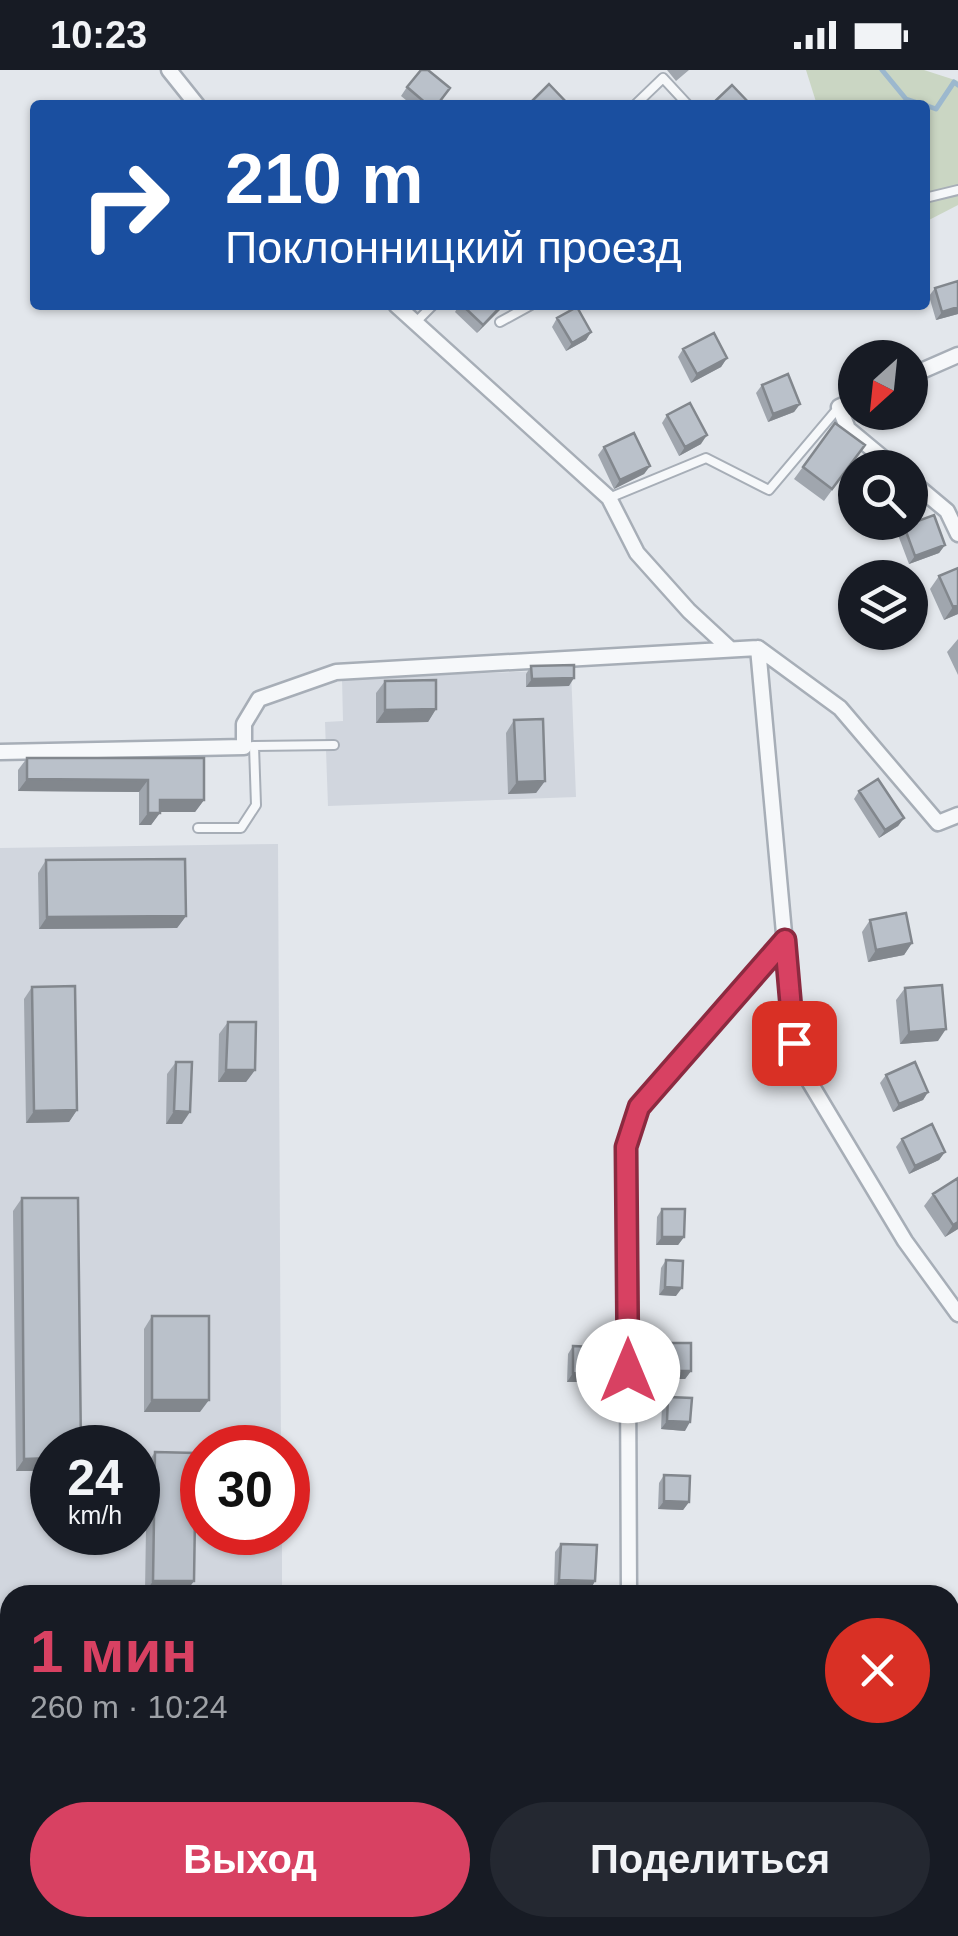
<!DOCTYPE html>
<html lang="ru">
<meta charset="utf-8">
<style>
:root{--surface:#171b24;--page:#242831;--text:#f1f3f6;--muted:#9ea1a6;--accent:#d84162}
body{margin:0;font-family:Helvetica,sans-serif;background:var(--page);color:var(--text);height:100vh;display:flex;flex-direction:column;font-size:38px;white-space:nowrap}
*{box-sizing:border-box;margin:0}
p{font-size:32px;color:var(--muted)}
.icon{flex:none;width:55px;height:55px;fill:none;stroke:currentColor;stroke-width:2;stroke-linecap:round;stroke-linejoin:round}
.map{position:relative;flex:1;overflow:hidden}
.sheet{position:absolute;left:0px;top:1515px;width:960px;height:352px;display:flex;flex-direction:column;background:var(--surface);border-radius:30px 30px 0 0;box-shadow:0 2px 8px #0004}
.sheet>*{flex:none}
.hud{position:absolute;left:30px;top:30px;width:900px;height:210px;border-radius:10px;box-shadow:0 2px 8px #0004;background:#1a4fa0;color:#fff;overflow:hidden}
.needle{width:65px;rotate:207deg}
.buttons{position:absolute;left:838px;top:270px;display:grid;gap:20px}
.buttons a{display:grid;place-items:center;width:90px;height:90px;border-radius:50%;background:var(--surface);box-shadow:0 2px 8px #0004;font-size:50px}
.speed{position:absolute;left:30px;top:1355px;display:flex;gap:20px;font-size:50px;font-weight:700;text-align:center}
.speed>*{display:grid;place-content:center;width:130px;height:130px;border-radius:50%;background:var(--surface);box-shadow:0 2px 8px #0004;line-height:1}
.speed small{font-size:25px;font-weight:400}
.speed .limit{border:15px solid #d22;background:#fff;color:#111}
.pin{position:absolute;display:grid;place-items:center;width:85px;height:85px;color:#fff;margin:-42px;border-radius:20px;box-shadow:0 5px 15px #0006}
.me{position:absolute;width:110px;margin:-55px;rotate:0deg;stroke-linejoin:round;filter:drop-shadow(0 0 8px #0008)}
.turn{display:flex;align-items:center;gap:35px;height:210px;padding:0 30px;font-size:45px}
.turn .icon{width:130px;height:130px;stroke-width:2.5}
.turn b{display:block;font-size:70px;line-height:85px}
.round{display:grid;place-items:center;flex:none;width:105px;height:105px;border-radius:52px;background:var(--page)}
.overview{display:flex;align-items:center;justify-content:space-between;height:170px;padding:0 30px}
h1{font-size:60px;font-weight:700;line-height:75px;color:var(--accent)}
.primary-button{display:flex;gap:20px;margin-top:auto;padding:20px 30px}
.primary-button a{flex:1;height:115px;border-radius:60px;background:var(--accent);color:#fff;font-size:40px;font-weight:700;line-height:115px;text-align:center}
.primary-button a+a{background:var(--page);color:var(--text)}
.status{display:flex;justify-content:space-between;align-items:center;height:70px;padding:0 50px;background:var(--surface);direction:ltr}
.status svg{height:28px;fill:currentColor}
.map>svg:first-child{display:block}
.built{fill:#d1d6de;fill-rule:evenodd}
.green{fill:#cad6c3}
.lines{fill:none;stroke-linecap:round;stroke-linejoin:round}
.stream{stroke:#9cb8ce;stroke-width:5}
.service-casing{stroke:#a7aeb7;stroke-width:12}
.minor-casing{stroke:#a7aeb7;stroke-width:19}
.service{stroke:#f6f8fa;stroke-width:8}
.minor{stroke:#f6f8fa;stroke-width:14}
.wall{fill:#a0a6ae}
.shaded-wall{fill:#82878d}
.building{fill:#bac1ca;stroke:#82878d;stroke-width:2.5}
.route-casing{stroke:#8c2a40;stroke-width:25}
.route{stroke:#d84162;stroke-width:18}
</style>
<div class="status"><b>10:23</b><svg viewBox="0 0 49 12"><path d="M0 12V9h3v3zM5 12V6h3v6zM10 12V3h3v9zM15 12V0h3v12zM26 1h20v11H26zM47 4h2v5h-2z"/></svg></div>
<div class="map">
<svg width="958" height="1866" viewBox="0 0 958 1866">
<rect width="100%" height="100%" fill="#e3e7ec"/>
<path class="built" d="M571 600 576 727 328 736 325 652 343 651 342 608Z
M278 774 281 1377 202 1378V1462L282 1463V1525H10V1794H0V778ZM52 1378H138V1462H52Z"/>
<path class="green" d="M806 0H924L958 11V135L929 150 925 147V35H817Z"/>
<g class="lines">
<path class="stream" d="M882 0 906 29 924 35
M925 35 936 39 954 12 958 15"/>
<defs>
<path id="service" d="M635 35 663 8 688 35
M925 128 958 120
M416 252 433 235
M500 252 531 235
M609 428 706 388 769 420 839 337
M253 676 334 675
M198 758H241L256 735 254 676
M0 1858H29
M258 1858 262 1866"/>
<path id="minor" d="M169 0 197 35
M396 235 609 428 637 483 689 541 729 578
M910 306 958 285
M855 330 839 337 848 359 895 398
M910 410 947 441 958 464
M758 578 794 973 809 1011 905 1171 958 1244
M0 682 244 677V654L259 629 336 602 758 578 840 638 938 753 958 745
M629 1525 627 1077 639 1037 785 870
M950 1824 958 1820
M658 1858 664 1866
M873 1866 888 1858"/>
</defs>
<use href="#service" class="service-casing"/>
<use href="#minor" class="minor-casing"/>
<use href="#service" class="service"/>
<use href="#minor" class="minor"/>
</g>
<path class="wall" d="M667 0H689L676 11Z
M407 17 438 35H412L401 26Z
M958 211V244L936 250 929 226 935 218Z
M459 235H503L477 263 455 242Z
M557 248 591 262 586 270 566 281 552 257Z
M683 279 727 288 721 297 691 313 678 287Z
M762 315 800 334 794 342 768 352 756 323Z
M667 345 701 374 679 386 662 353Z
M835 353 865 375 824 431 794 409Z
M604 377 650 396 644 404 614 419 598 385Z
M904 456 945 475 939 483 909 494 898 465Z
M939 506 958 544 944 550 930 519Z
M958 569V605L947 582Z
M531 596 569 616 526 617V604Z
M385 611 436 639 428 652 376 653V623Z
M514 650 545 711 536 723 508 724 506 663Z
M27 688H204V730L195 742H160L151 755H139V722L18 721V700Z
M859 721 904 748 898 756 879 768 854 729Z
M46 790 186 846 177 858 39 859 38 803Z
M870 850 912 873 904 885 868 892 862 862Z
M32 917 77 1040 69 1052 26 1053 24 929Z
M905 918 938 971 900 974 896 930Z
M228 952 255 1000 246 1012H218L219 964Z
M176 992 182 1054H166L167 1004Z
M886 1005 928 1022 923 1030 893 1042 880 1013Z
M902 1069 945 1082 939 1090 909 1104 896 1077Z
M958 1108V1159L945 1167 924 1136 933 1124Z
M22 1128 52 1378V1401H16L13 1141Z
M662 1139 684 1167 678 1175H656L657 1147Z
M666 1190 676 1226 659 1225 661 1198Z
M152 1246 200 1342H144V1259Z
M671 1273 691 1301 685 1309H665V1281Z
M573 1276 593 1304 587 1312H567L568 1284Z
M668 1327 685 1361 661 1359 662 1335Z
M155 1382 194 1511 185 1523H145L147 1394Z
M664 1405 689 1432 683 1440 658 1439 659 1413Z
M561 1474 595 1511 590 1520 554 1518 555 1482Z
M806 1858H829L821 1866H805L802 1863Z"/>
<path class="shaded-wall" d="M502 235 500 240 477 263 483 255Z
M958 237V244L936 250 942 242Z
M591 262 586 270 566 281 572 273Z
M727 288 721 297 691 313 697 304Z
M800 334 794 342 768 352 773 344Z
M707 365 701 374 679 386 685 377Z
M650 396 644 404 614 419 620 410Z
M945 475 939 483 909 494 915 486Z
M958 535V544L944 550 953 537Z
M574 608 569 616 526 617 532 609Z
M436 639 428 652 376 653 385 640Z
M27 709 148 710 139 722 18 721Z
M545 711 536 723 508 724 517 712Z
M160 730H204L195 742H151Z
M148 743H160L151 755H139Z
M904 748 898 756 879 768 885 760Z
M186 846 177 858 39 859 47 847Z
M912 873 904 885 868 892 876 880Z
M946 959 938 971 900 974 909 962Z
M226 1000H255L246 1012H218Z
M928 1022 923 1030 893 1042 899 1034Z
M77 1040 69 1052 26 1053 34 1041Z
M174 1041 190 1042 182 1054H166Z
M945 1082 939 1090 909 1104 915 1096Z
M958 1152V1159L945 1167 953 1155Z
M662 1167H684L678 1175H656Z
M665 1217 682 1218 676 1226 659 1225Z
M671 1301H691L685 1309H665Z
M573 1303 593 1304 587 1312H567Z
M152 1330H209L200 1342H144Z
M667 1351 690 1352 685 1361 661 1359Z
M52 1388V1401H16L24 1389Z
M664 1431 689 1432 683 1440 658 1439Z
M559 1510 595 1511 590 1520 554 1518Z
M153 1511H194L185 1523H145Z"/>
<path class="building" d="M421 0H428L450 18 437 35H428L407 17Z
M549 14 569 35H528Z
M732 15 751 35H711Z
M958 211V237L942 242 935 218Z
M462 235H502L483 255Z
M577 237 591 262 572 273 557 248Z
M714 263 727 288 697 304 683 279Z
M788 304 800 334 773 344 762 315Z
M690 333 707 365 685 377 667 345Z
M835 353 865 375 832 419 803 397Z
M634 363 650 396 620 410 604 377Z
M934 445 945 475 915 486 904 456Z
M958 498V535L953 537 939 506Z
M574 595V608L532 609 531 596Z
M436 610V639L385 640V611Z
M543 649 545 711 517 712 514 650Z
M27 688H204V730H160V743H148V710L27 709Z
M878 709 904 748 885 760 859 721Z
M185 789 186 846 47 847 46 790Z
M906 843 912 873 876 880 870 850Z
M942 915 946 959 909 962 905 918Z
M75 916 77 1040 34 1041 32 917Z
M228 952H256L255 1000H226Z
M176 992H192L190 1042 174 1041Z
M915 992 928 1022 899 1034 886 1005Z
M932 1054 945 1082 915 1096 902 1069Z
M958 1108V1152L953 1155 933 1124Z
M22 1128H78L81 1378H52V1388L24 1389Z
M662 1139H685L684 1167H662Z
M666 1190 683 1191 682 1218 665 1217Z
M152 1246H209V1330H152Z
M671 1273H691V1301H671Z
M573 1276 594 1277 593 1304 573 1303Z
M668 1327 692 1328 690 1352 667 1351Z
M155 1382 196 1383 194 1511H153Z
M664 1405 690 1406 689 1432 664 1431Z
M561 1474 597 1475 595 1511 559 1510Z
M298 1858H316V1866H298Z
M728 1858 736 1866H719Z
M810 1858H827L817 1866Z
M215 1862V1866H30V1865Z"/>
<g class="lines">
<defs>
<path id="route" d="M628 1301 626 1077 639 1037 785 870 794 973"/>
</defs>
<use href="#route" class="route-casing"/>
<use href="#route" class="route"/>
</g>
</svg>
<div class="buttons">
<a><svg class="needle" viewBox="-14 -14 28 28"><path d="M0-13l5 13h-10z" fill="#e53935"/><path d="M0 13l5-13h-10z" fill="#9ea1a6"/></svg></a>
<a><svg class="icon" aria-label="search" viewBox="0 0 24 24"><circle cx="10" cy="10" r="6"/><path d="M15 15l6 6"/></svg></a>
<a><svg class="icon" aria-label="layers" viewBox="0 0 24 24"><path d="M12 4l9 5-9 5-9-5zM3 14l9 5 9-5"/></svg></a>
</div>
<div class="speed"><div>24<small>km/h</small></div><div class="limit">30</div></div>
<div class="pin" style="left:794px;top:973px;background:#d93025"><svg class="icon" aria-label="arrive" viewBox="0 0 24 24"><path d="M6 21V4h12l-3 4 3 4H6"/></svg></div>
<svg class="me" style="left:628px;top:1301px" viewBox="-20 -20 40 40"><circle r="19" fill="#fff"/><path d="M0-13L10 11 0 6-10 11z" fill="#d84162"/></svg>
<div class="hud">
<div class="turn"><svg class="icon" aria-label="right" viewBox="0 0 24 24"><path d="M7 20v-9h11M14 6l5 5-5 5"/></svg><div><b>210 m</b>Поклонницкий проезд</div></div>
</div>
<section class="sheet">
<div class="overview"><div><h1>1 мин</h1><p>260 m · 10:24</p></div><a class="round" style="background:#d93025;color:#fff"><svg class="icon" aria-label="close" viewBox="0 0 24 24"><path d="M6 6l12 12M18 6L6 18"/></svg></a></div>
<div class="primary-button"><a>Выход</a><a>Поделиться</a></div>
</section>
</div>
